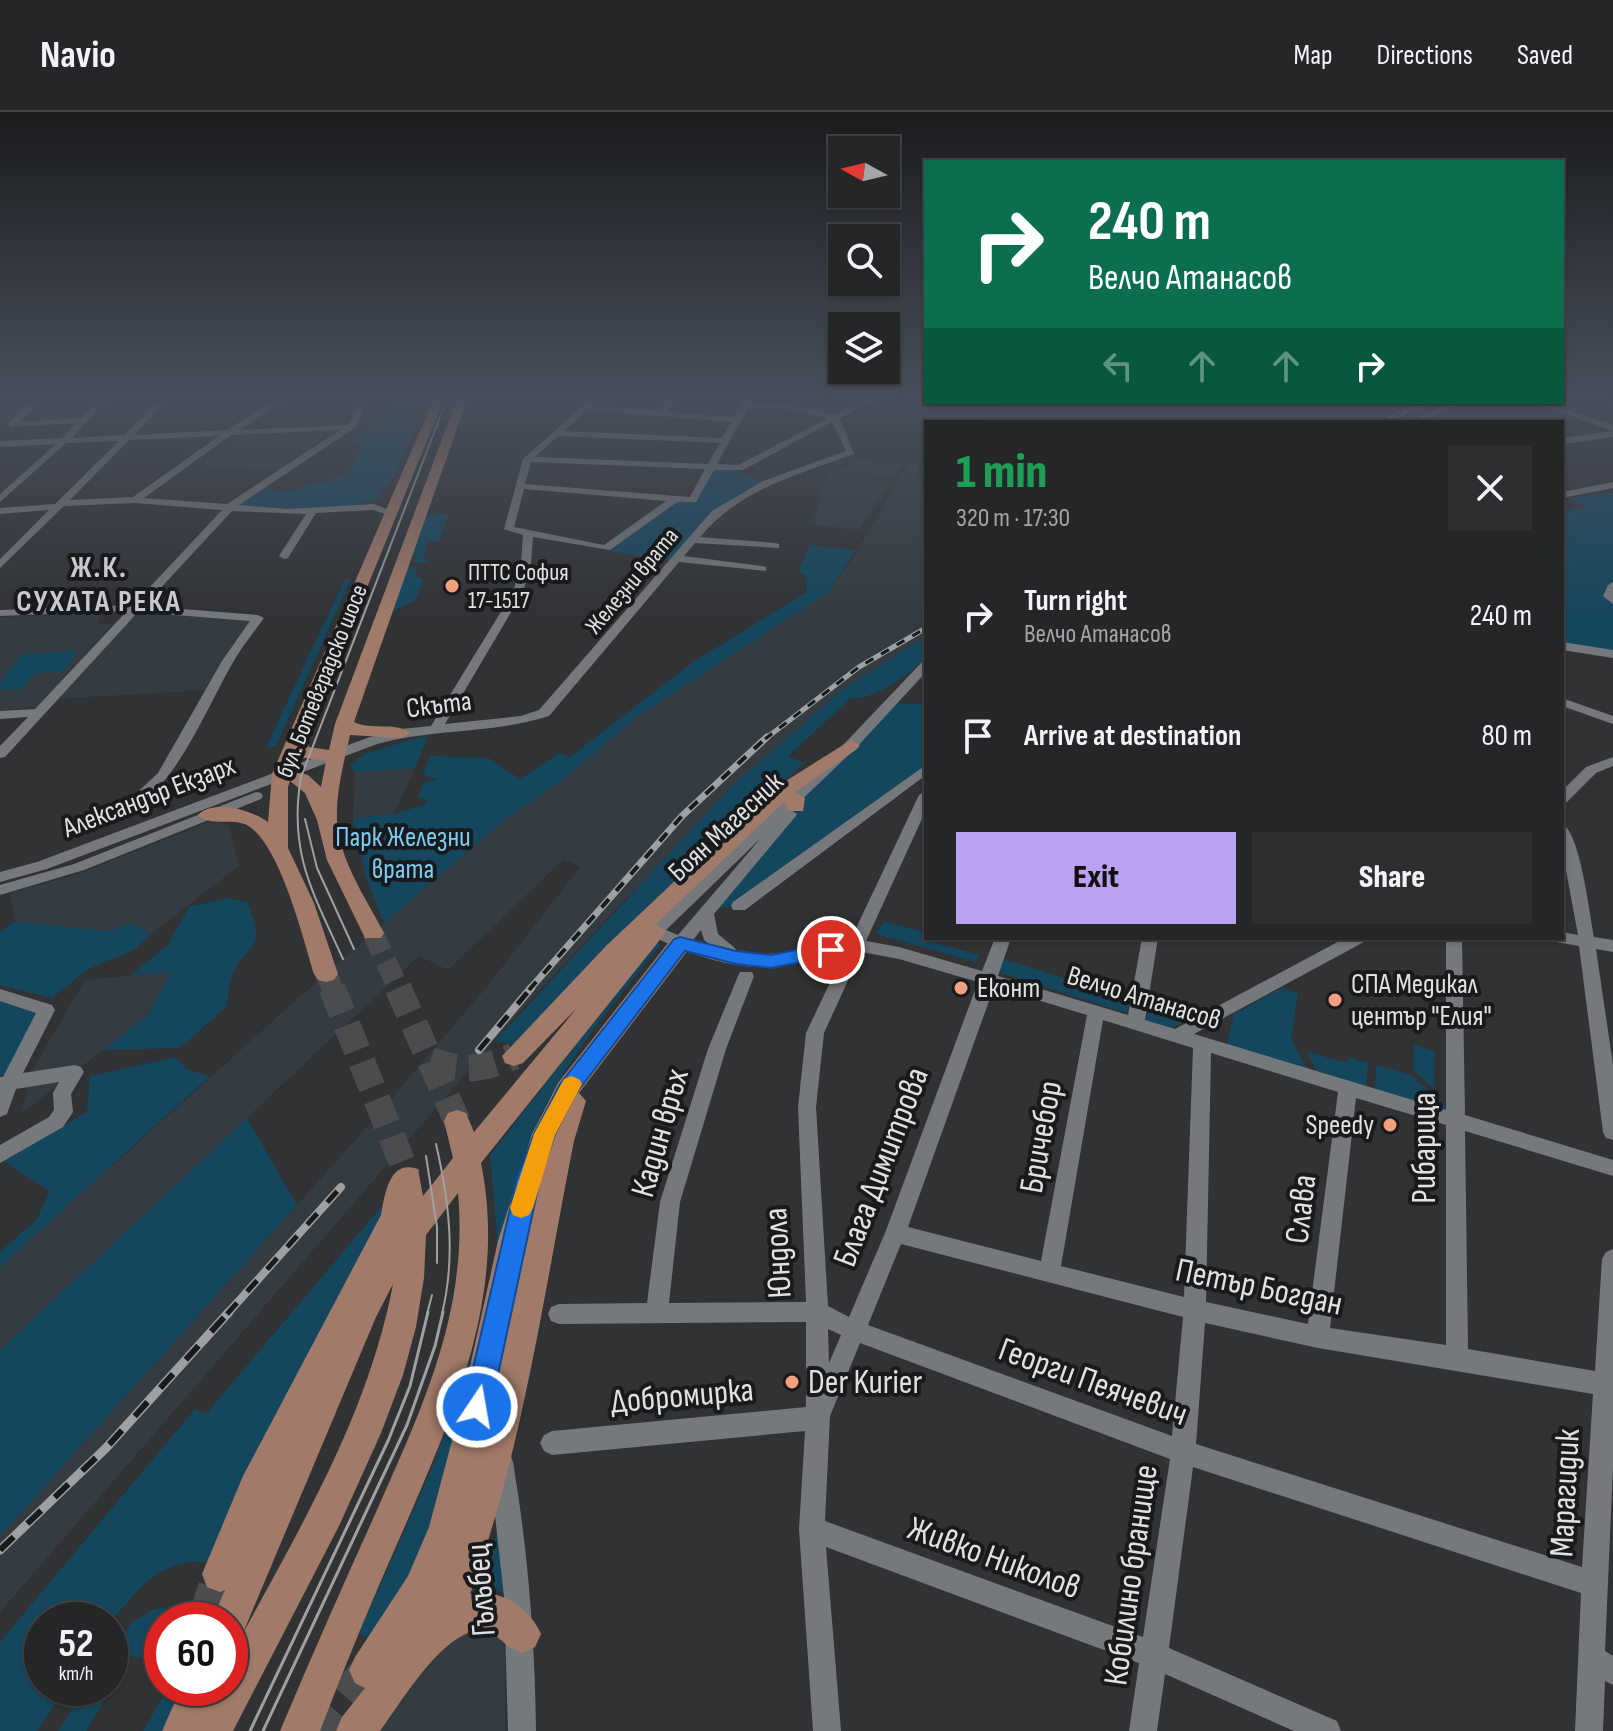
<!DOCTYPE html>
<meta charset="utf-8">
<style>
:root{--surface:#242627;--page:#2c2e2f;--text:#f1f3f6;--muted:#a3a5a7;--line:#414344;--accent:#bca0f2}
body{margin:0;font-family:"Sofia Sans Condensed",sans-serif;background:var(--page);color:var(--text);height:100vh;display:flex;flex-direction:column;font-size:30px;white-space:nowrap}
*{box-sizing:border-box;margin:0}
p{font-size:26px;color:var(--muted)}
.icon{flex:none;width:44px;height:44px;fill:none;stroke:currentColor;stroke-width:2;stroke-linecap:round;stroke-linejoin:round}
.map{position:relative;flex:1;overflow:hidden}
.details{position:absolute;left:924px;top:308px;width:640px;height:520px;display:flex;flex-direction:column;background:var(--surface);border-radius:0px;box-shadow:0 2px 6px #0004,0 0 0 2px var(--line)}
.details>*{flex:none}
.guide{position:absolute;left:924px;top:48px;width:640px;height:244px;border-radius:0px;box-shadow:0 2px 6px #0004,0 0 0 2px var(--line);background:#0b6e4f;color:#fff;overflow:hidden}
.needle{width:52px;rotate:278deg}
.buttons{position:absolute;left:828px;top:24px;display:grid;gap:16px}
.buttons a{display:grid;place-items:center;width:72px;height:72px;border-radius:0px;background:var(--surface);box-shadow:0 2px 6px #0004,0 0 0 2px var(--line);font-size:40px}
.speed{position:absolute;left:24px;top:1490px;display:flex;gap:16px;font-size:40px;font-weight:700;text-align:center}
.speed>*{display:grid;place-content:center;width:104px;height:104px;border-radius:50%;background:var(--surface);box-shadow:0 2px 6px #0004,0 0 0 2px var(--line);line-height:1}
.speed small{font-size:20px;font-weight:400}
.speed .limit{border:12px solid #d22;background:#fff;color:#111}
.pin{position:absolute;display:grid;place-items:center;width:68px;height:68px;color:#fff;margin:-34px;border:4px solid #fff;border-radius:50%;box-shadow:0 2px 8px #0007}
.me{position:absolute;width:88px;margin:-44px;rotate:12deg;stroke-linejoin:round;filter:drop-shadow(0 0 6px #0008)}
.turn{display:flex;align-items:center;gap:28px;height:168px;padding:0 32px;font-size:36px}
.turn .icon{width:104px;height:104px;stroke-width:2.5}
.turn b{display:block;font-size:56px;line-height:68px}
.lanes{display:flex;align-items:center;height:76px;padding:0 32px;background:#0003;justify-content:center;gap:40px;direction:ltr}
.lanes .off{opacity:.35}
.round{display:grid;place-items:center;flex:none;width:84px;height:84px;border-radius:0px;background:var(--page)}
.head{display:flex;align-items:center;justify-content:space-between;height:136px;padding:0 32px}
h1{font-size:48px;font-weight:800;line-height:60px;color:#1e9e55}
.action{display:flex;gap:16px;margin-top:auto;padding:16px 32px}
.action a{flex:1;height:92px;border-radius:0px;background:var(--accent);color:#111;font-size:32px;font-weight:800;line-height:92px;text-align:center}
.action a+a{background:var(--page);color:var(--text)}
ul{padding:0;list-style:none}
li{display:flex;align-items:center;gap:24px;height:120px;padding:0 32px}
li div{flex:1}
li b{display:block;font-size:30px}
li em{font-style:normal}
header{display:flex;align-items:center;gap:48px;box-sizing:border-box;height:112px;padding:0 40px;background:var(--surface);border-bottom:2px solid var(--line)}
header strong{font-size:38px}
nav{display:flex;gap:44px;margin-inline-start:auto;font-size:28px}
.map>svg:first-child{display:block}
.built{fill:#343c41}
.green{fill:#14475e}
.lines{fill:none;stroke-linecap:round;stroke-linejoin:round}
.major-tunnel-far2{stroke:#4a4c4e;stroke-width:21;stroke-dasharray:21 10;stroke-linecap:butt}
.major-tunnel-far1{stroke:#4a4c4e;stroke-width:27;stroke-dasharray:27 13;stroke-linecap:butt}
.major-tunnel{stroke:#4a4c4e;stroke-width:34;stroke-dasharray:34 17;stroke-linecap:butt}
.minor{fill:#76797b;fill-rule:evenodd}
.major{fill:#a27a69;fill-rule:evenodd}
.tram-far1{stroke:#9ea0a2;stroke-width:2}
.tram{stroke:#9ea0a2;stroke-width:3}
.rail-far4-casing{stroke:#9ea0a2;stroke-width:4}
.rail-far3-casing{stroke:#9ea0a2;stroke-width:5}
.rail-far2-casing{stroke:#9ea0a2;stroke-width:7}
.rail-far1-casing{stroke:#9ea0a2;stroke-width:8}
.rail-casing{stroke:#9ea0a2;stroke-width:9}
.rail-far4{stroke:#191a1b;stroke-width:2;stroke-dasharray:7;stroke-linecap:butt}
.rail-far3{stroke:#191a1b;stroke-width:3;stroke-dasharray:9;stroke-linecap:butt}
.rail-far2{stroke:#191a1b;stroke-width:4;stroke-dasharray:11;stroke-linecap:butt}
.rail-far1{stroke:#191a1b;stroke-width:5;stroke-dasharray:15;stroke-linecap:butt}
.rail{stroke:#191a1b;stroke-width:6;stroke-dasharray:19;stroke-linecap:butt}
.route{fill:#1a73e8;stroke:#114b97;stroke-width:2}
.slow{fill:#f59e0b}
.poi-dot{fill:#f2a17e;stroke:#191a1b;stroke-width:3}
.labels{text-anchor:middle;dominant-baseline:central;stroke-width:8;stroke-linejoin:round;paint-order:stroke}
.far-poi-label{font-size:24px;fill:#dfe1e2;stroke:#191a1b;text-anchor:start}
.far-street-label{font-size:24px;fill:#dfe1e2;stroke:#191a1b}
.street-label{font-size:28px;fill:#dfe1e2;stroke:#191a1b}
.park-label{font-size:28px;fill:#7bccf5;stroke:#191a1b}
.poi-label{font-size:28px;fill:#dfe1e2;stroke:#191a1b;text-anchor:start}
.far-district-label{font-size:30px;font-weight:bold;letter-spacing:2px;fill:#c7cacc;stroke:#191a1b}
.near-street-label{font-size:34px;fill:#dfe1e2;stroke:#191a1b}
.near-poi-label{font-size:34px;fill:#dfe1e2;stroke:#191a1b;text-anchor:start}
</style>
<header>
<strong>Navio</strong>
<nav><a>Map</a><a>Directions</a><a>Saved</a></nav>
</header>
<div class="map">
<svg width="1613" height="1619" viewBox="0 0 1613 1619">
<rect width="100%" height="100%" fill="#303234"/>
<path class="built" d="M704 282H751L737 308 684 304Z
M1004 290H1441L1395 310H984Z
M329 318 334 319 279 359 201 353 242 323Z
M854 347 902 352 893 366 878 362 871 366 889 372 859 418 808 412 822 388 820 380 836 354 846 356Z
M910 349 922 350 914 363 926 365V524L842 578 732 674 521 898 0 1500V1424L367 1015 485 877 581 754 563 748 448 858 419 844 0 1238V1155L315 871 503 709 561 669 637 605 828 480 853 446Z
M135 499 258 506 212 578 53 587Z
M102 501 97 512H113L36 596 0 598V505Z
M415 656 394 702 353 706 355 660Z
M214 708 229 714 239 754 151 822 133 811 106 819 15 809 10 781 75 763Z
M173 859 148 903 21 1002 33 957 85 868Z
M480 1513 501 1518 505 1538V1619H374L428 1552 457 1523Z"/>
<path class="green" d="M391 282H432L429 289 417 290 414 305 422 304 388 374 381 375 379 386C340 401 280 397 238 393L265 376 287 380 303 377 307 372 328 371 330 366 346 365 364 332 349 331 370 312H376Z
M712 357 741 358 737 361 766 371 715 401 673 449 608 439 676 389H694Z
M1613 380V542L1562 534V399L1587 396 1570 386Z
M448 402 440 429 427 430 423 446 428 447 427 450 415 451 416 444H412L426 403Z
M810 433 856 438 828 480 637 605 561 669 503 709 384 811 365 763 353 706 394 702 424 693 428 688 418 686 423 671 438 667 423 663 430 644 489 646 520 667 559 641 570 645 693 550 807 480 806 463 798 461Z
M408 455H418L415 465 423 466 416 488 391 500Z
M345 467H351L276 634 266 635Z
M926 524V546C904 565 879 586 850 587L788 644 804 651 684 760 515 932 495 929 732 674 842 578Z
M78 539 62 560 35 561 22 577 0 578V570L23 542Z
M890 591 926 592V657L739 794 711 797 833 651Z
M424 624 426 628 415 656 355 660 350 653 364 642Z
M228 786 247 790C270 844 243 828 231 867 228 875 228 885 227 894L180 936 103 938 148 903 172 860 131 863 168 833 189 795Z
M15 809 106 819 133 811 151 822 134 838 88 857 52 886 0 873V820Z
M884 809 924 820 922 827 979 843 976 850 876 822Z
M655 831 661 832C620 884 576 934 546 992 519 1045 509 1106 495 1164L497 1123 490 1043Z
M1000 846 1130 887 1127 901 995 859Z
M1281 876 1298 881 1291 927 1308 960 1226 935 1234 902Z
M4 884 46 898 13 961 0 964V889Z
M1150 891 1202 902 1166 918 1145 913Z
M1414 933 1435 939 1434 977 1413 958Z
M1307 940 1347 951 1349 945 1368 951 1366 977 1318 962Z
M176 945 186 957 210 964 0 1155V1140L36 1108 50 1079 3 1049 87 1000 90 964Z
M1376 953 1411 963 1449 997 1448 1003 1375 981Z
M247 1006 297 1093 0 1424V1238Z
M393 1081 214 1450C158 1446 145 1472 110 1510L42 1508V1576H66L37 1619H0V1530L195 1297 206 1302Z
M479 1222 427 1433 370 1527 359 1521 432 1356Z
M502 1410 513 1488 494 1475 474 1479Z
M182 1493 199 1508H162V1553L132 1543 86 1619H58L87 1576H110V1542L131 1511 155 1497Z
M168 1576H194L171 1619H143Z"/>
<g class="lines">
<path class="major-tunnel-far2" d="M373 821 399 878
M326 862 333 878"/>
<path class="major-tunnel-far1" d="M332 876 408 1065
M398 876 457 1009
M430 948C461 961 484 957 514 944"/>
<path class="major-tunnel" d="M204 1508 220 1462
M308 1619 329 1603 368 1558"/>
<path class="minor" d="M46 282 20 310 81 306 104 282H112L72 326 124 323 166 282H174L134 323 227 318 285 282H294L239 318 348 313 363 287H369L356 315 239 393 288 397 374 392 397 401 392 404 373 398 316 401 288 446 284 447 279 444 306 402 232 399 144 494 258 503 264 506C253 521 241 536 232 552 201 606 169 694 104 714L99 713 97 710 99 707 129 688 158 661 222 549 250 509 138 500 5 645 0 646V634L28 605 0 607V599L35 597 127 499 0 504V498L133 493 222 398 135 391 64 394 0 456V447L49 398 0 402V396L55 392 119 329 66 331 0 390V382L56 332 0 335V329L62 326 76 311 9 315V311L35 285 0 287V283ZM340 318 227 392 144 386 231 323ZM219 324 133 385 70 388 129 328Z
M596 282H604L592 293 659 299 672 282H680L667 300 734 305 747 282H755L750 291 788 293 835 303 875 282H884L840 307 854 342C797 363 740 377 700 425L775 431 779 432V436L695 431 684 444 762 454 766 455V459L679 450 549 604C493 622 433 616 377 632L47 757 0 770V760L37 750 367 626 401 617 431 614 513 480 521 452 523 423 504 417 523 347ZM748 296 788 297 828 306 738 353 717 352ZM587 298 731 310 722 326 564 319ZM832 310 846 339 763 369 712 399 539 598 521 604 445 612 523 480 531 452 533 425 610 438 677 390H696L714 358H743ZM558 324 720 331 708 352 535 345ZM531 350 705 357 690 385 525 372ZM524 377 666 389 604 433 514 415Z
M1453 290H1464L1421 310H1410Z
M1531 290H1543L1613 313V319Z
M1613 319V325L1562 332V326Z
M1613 370V376L1562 386V380Z
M1613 470V492L1603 484 1608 473Z
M1562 530 1613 538V546L1562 538Z
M926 549V560L856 636 791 698 797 702 795 705 714 802 718 822 735 836 737 841C781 847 808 832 850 829L919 683 926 679V698L866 829 899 835 982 859 995 826H1011L998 864 1128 903 1142 826H1158L1145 908 1175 917 1345 826H1366L1364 830 1194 922 1446 998V826H1462L1465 1003 1613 1048V1064L1465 1019 1468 1237 1595 1259 1602 1147 1606 1140 1613 1137V1355L1605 1539 1613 1544V1573L1605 1569 1603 1619H1575L1581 1481 1193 1355 1169 1536 1337 1609 1341 1619H1294L1165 1562 1157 1619H1129L1139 1551 826 1435 841 1619H813L799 1417 805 1319 552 1343 544 1339 540 1331 544 1323 552 1319 806 1295V1210L559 1212 551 1209 548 1202 551 1195 559 1192 647 1191 660 1090 708 937 738 864 740 860H752L754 864 726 937 680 1090 669 1191 806 1190 798 995 806 921 844 841C823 843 803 851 782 854 736 860 689 842 649 823L647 819 846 630 922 550ZM761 726 678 823 666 818ZM701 818 704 828 714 836 692 829ZM861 840 899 847 978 870 885 1121 849 1205 828 1194 816 995 824 921ZM994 875 1087 903 1041 1149 908 1115ZM1103 908 1193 936 1184 1185 1061 1154ZM1211 941 1338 980 1308 1212 1206 1190ZM1356 986 1446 1013V1233L1330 1216ZM901 1132 1183 1205 1172 1324 868 1213ZM1205 1211 1318 1236 1593 1282 1582 1455 1196 1332ZM828 1217 841 1223 829 1251ZM860 1231 1170 1347 1143 1525 825 1409 830 1304Z
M1562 586 1613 604V612L1562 594Z
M1613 645V654L1596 661 1567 690 1562 691V679L1586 655Z
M926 653V663L745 798H733L731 794 733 790Z
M256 680 261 681 263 684 261 687 84 758 0 783V773L74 752Z
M1562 712C1580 719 1590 804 1594 825L1613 828V840L1596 837 1613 953V1028L1606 1026 1603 1020 1579 834 1556 830 1554 826H1562V820L1578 823 1562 737Z
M0 877 52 893 55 898 23 961 75 953 81 955 84 960 71 982 73 1000 63 1015 0 1051V1033L49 1005 54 998 53 981 59 970 16 977 7 1002 0 1005V965H3L36 901 0 889Z
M501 1338 510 1341 513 1350C528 1439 535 1528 536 1619H508L504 1484 489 1350 492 1341Z"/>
<path class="major" d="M436 282H446L308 620 309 635 329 638 335 612 459 282H469L354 610C371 619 395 609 410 621L401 626 350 623C344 650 336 679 337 708 339 748 366 786 384 821L381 826H365L327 748 317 708 305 681 290 669 288 675V736L314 791 338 862 334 868 326 870 318 868 314 862C303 826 281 737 250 715 235 704 210 716 198 703 213 687 252 698 268 710L272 662ZM299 645 326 649 321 675 308 663 294 659Z
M851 628 860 633 857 637 795 680 805 686 803 699H789L784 690 656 812 666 819 663 824 481 1051C508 1183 453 1304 401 1423 372 1488 345 1553 320 1619H280C310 1548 341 1477 373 1407 420 1300 469 1202 458 1081L426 1123 424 1166 416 1215 403 1263 381 1321 339 1414 233 1619H162L181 1576H230V1546L243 1522 230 1527V1508H212L225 1478 220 1480 207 1475 202 1462 243 1364 381 1103C385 1082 389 1047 418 1057L423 1084 453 1046 444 1009 448 1001 457 998 466 1001 474 1020 577 896 523 951 514 954 505 951 502 944 607 833 749 699 781 672ZM393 1172C369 1299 304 1409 243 1521L376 1205Z
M680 824 688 826 691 832 688 838 579 981 586 989 574 1029C544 1180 523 1337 470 1482 499 1475 530 1496 541 1522L535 1535 522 1541 509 1535 488 1517C444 1515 404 1587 380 1619H336L342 1605 365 1576 355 1571 349 1558 355 1545 408 1464 429 1415 461 1295 498 1129 532 1022 558 971 672 826Z"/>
<path class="tram-far1" d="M305 707 317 756 354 837
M343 847C313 781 288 740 301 665L449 282
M436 1032C449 1089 456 1144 442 1202
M426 1044 437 1115V1151
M427 1202 432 1183"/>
<path class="tram" d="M250 1619 388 1329 410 1274 428 1200
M263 1619 407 1313 435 1234 443 1200"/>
<defs>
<path id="rail-far4" d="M1382 310 1429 290"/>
<path id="rail-far3" d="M765 627 859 555 926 516"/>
<path id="rail-far2" d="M529 878 682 704 767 625"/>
<path id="rail-far1" d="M479 938 531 876
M227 1202 341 1075"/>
<path id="rail" d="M0 1438 106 1336 229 1200"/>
</defs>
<use href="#rail-far4" class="rail-far4-casing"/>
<use href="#rail-far3" class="rail-far3-casing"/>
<use href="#rail-far2" class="rail-far2-casing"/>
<use href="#rail-far1" class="rail-far1-casing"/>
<use href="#rail" class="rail-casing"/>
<use href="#rail-far4" class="rail-far4"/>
<use href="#rail-far3" class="rail-far3"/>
<use href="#rail-far2" class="rail-far2"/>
<use href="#rail-far1" class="rail-far1"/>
<use href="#rail" class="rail"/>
</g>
<linearGradient id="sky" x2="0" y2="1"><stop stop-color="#1a1c1d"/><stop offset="0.56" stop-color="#484f5c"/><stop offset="1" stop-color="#484f5c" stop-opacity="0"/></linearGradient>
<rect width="1613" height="508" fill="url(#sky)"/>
<path class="route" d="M680 825 736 839 771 843 831 831 841 838 831 844 771 856 736 852 685 839 575 983 555 1022 540 1067 491 1295 487 1304 477 1308 468 1304 464 1295 517 1067 534 1022 560 972 674 827Z"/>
<path class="slow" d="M571 964 579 967 582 972 555 1023 533 1096 529 1103 521 1106 513 1103 510 1096 534 1022 564 967Z"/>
<g class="poi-dot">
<circle cx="452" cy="474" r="8"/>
<circle cx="961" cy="876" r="8"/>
<circle cx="1335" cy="888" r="8"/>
<circle cx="1390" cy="1013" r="8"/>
<circle cx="792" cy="1270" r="8"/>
</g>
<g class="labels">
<g class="far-poi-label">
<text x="468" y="460">ПТТС София<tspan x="468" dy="28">17-1517</tspan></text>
</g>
<g class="far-street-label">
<text transform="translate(632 469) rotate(-50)">Железни врата</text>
<text transform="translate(322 569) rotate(-68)">бул. Ботевградско шосе</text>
</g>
<g class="street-label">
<text transform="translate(439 593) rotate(-7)">Скъта</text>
<text transform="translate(149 685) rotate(-21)">Александър Екзарх</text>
<text transform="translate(726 715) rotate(-43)">Боян Магесник</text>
<text transform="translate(1144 886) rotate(17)">Велчо Атанасов</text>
</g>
<g class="park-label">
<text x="403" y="725">Парк Железни<tspan x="403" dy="32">врата</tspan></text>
</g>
<g class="poi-label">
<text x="1351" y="872">СПА Медикaл<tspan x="1351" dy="32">център "Елия"</tspan></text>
<text x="977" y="876">Еконт</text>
<text x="1374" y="1013" text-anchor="end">Speedy</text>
</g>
<g class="far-district-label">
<text x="99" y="456">Ж.К.<tspan x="99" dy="34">СУХАТА РЕКА</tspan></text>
</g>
<g class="near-street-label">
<text transform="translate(660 1021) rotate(-74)">Кадин връх</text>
<text transform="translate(1041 1025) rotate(-80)">Бричебор</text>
<text transform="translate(1424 1036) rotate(-90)">Рибарица</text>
<text transform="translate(881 1055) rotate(-69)">Блага Димитрова</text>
<text transform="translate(1301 1097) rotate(-83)">Слава</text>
<text transform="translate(778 1141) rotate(-93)">Юндола</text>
<text transform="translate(1259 1175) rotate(12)">Петър Богдан</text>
<text transform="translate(1093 1270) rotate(20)">Георги Пеячевич</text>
<text transform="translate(682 1284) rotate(-5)">Добромирка</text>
<text transform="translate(1565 1381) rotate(-87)">Марагидик</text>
<text transform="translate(994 1446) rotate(20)">Живко Николов</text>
<text transform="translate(1131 1463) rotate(-82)">Кобилино бранище</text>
<text transform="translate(481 1478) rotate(-94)">Гълъбец</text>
</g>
<g class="near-poi-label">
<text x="808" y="1270">Der Kurier</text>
</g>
</g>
</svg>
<div class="buttons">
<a><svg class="needle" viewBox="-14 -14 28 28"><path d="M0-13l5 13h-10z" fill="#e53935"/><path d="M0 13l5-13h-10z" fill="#a3a5a7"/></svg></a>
<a><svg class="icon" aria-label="search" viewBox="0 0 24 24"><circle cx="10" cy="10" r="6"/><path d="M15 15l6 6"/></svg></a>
<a><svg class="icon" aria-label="layers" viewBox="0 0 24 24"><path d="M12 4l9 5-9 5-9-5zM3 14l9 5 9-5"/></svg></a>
</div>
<div class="speed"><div>52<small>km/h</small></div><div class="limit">60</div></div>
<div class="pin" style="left:831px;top:838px;background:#d93025"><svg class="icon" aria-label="arrive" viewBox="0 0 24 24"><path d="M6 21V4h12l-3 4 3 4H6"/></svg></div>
<svg class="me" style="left:477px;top:1295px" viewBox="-20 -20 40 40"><circle r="17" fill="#1a73e8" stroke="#fff" stroke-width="3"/><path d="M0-11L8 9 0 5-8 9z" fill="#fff"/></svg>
<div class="guide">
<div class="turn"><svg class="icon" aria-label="right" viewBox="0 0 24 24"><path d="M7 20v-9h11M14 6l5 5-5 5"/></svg><div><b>240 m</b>Велчо Атанасов</div></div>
<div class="lanes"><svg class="icon off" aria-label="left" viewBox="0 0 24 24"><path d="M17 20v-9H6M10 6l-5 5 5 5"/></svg><svg class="icon off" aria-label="ahead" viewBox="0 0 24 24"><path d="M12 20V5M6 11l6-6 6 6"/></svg><svg class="icon off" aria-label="ahead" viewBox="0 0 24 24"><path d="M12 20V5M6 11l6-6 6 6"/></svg><svg class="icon" aria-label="right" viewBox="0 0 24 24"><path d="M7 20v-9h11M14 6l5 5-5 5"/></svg></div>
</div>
<section class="details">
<div class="head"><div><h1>1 min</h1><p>320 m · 17:30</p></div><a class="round"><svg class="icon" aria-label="close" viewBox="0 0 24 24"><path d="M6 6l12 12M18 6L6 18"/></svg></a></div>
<ul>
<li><svg class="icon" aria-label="right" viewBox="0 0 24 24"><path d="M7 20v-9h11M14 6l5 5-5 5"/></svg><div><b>Turn right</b><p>Велчо Атанасов</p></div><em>240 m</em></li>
<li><svg class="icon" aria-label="arrive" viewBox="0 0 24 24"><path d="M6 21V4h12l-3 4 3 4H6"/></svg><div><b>Arrive at destination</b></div><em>80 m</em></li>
</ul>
<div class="action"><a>Exit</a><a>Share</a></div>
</section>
</div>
